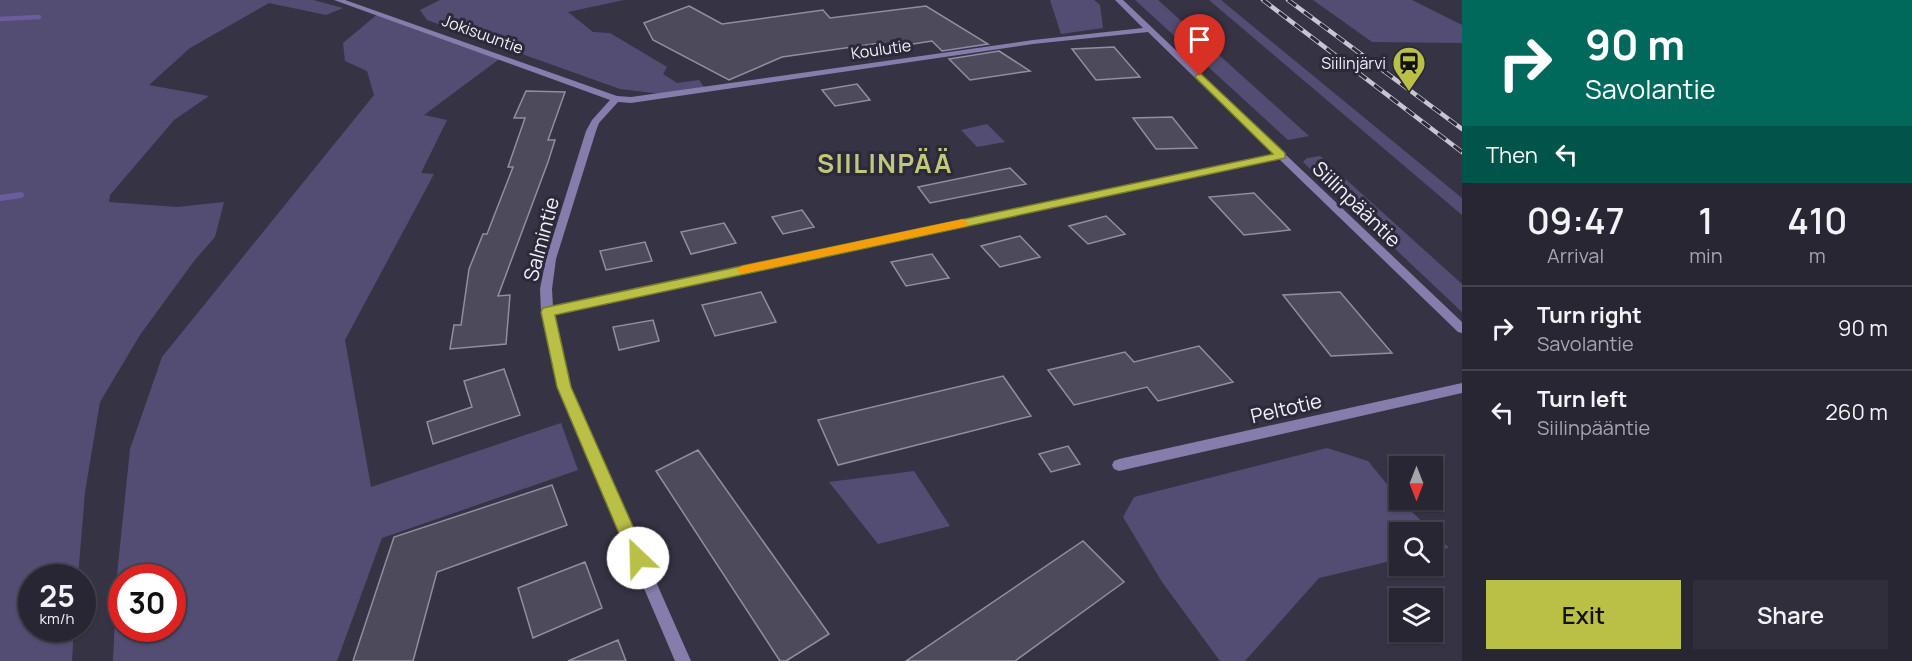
<!DOCTYPE html>
<meta charset="utf-8">
<style>
:root{--surface:#282633;--page:#302e3b;--text:#f1f3f6;--muted:#a5a5ac;--line:#44434e;--accent:#bac046}
body{margin:0;font-family:Manrope,sans-serif;background:var(--page);color:var(--text);height:100vh;display:flex;flex-direction:column;font-size:22px;white-space:nowrap}
*{box-sizing:border-box;margin:0}
p{font-size:20px;color:var(--muted)}
.icon{flex:none;width:33px;height:33px;fill:none;stroke:currentColor;stroke-width:2;stroke-linecap:round;stroke-linejoin:round}
.map{position:relative;flex:1;overflow:hidden}
.panel{display:flex;flex-direction:column;background:var(--surface);width:450px}
.panel>*{flex:none}
.hud{background:#00695c;color:#fff;overflow:hidden}
.needle{width:39px;rotate:180deg}
.tools{position:absolute;left:1389px;top:456px;display:grid;gap:12px}
.tools a{display:grid;place-items:center;width:54px;height:54px;border-radius:0px;background:var(--surface);box-shadow:0 2px 4px #0004,0 0 0 2px var(--line);font-size:30px}
.speed{position:absolute;left:18px;top:564px;display:flex;gap:12px;font-size:30px;font-weight:700;text-align:center}
.speed>*{display:grid;place-content:center;width:78px;height:78px;border-radius:50%;background:var(--surface);box-shadow:0 2px 4px #0004,0 0 0 2px var(--line);line-height:1}
.speed small{font-size:15px;font-weight:400}
.speed .limit{border:9px solid #d22;background:#fff;color:#111}
.pin{position:absolute;display:grid;place-items:center;width:51px;height:51px;color:#fff;margin:-62px -26px;border-radius:50% 50% 50% 0;rotate:-45deg;box-shadow:0 0 6px #0007}
.pin .icon{rotate:45deg}
.me{position:absolute;width:66px;margin:-33px;rotate:336deg;stroke-linejoin:round;filter:drop-shadow(0 0 4px #0008)}
.turn{display:flex;align-items:center;gap:21px;height:126px;padding:0 24px;font-size:27px}
.turn .icon{width:78px;height:78px;stroke-width:2.5}
.turn b{display:block;font-size:42px;line-height:51px}
.then{display:flex;align-items:center;height:57px;padding:0 24px;background:#0003;gap:12px;font-size:22px}
.eta{display:flex;justify-content:space-evenly;align-items:center;height:102px;text-align:center}
.eta b{font-size:36px;font-weight:600;line-height:42px}
.action{display:flex;gap:12px;margin-top:auto;padding:12px 24px}
.action a{flex:1;height:69px;border-radius:0px;background:var(--accent);color:#111;font-size:24px;font-weight:600;line-height:69px;text-align:center}
.action a+a{background:var(--page);color:var(--text)}
ul{padding:0;list-style:none}
li{display:flex;align-items:center;gap:18px;height:84px;padding:0 24px;border-top:2px solid var(--line)}
li div{flex:1}
li b{display:block;font-size:22px}
li em{font-style:normal}
main{display:flex;flex:1;min-height:0}
.map>svg:first-child{display:block}
.green{fill:#544d73;fill-rule:evenodd}
.lines{fill:none;stroke-linecap:round;stroke-linejoin:round}
.stream-far1{stroke:#6b5d9d;stroke-width:4.5}
.stream{stroke:#6b5d9d;stroke-width:6}
.building{fill:#4d4a5b;stroke:#918ea1;stroke-width:1.5}
.minor{fill:#867dad;fill-rule:evenodd}
.rail-casing{stroke:#c8c6d2;stroke-width:4.5}
.rail{stroke:#2c2939;stroke-width:3;stroke-dasharray:10;stroke-linecap:butt}
.route{fill:#bac046;stroke:#797d2e;stroke-width:1.5}
.slow{fill:#f59e0b}
.labels{text-anchor:middle;dominant-baseline:central;stroke-width:6;stroke-linejoin:round;paint-order:stroke}
.far-street-label{font-size:16px;fill:#f0effa;stroke:#2c2939}
.far-poi-label{font-size:16px;fill:#f0effa;stroke:#2c2939;text-anchor:end}
.street-label{font-size:20px;fill:#f0effa;stroke:#2c2939}
.district-label{font-size:26px;font-weight:bold;letter-spacing:1.5px;fill:#c2c87a;stroke:#2c2939}
</style>
<main>
<div class="map">
<svg width="1462" height="661" viewBox="0 0 1462 661">
<rect width="100%" height="100%" fill="#363344"/>
<path class="green" d="M0 0H313L343 8 326 15 269 3 190 48 149 85 209 96 174 120 110 195 109 202 177 207 224 202 215 237 194 261 140 335 100 402 85 492 78 577 32 578V628L74 629 72 661H0Z
M440 0H624L568 12 593 32 610 33 667 67 663 74 677 83 699 80 704 87 662 94 620 89 427 20 420 10Z
M1050 0H1094L1100 5 1103 28 1061 34Z
M1135 0H1158L1309 136 1288 140Z
M1209 0H1221L1462 198V215Z
M1313 0H1412L1462 25V43L1372 42Z
M379 13 502 57 424 115 447 120 421 173 434 174 345 340 371 487 561 423 578 470 382 538 337 661H113L117 575 130 449 162 357 374 95 367 71 345 61 343 43ZM122 578H172V628H122Z
M987 124 1005 142 977 147 961 130Z
M1320 156 1462 284V312L1303 162 1307 158Z
M1327 448 1368 461 1400 500 1449 548 1433 551 1432 532H1400L1399 559 1319 578 1245 661H1220L1162 582 1123 517 1134 497Z
M914 471 950 526 878 544 829 482Z"/>
<g class="lines">
<path class="stream-far1" d="M0 19 39 17"/>
<path class="stream" d="M0 198 21 195"/>
</g>
<path class="building" d="M689 6 722 24 823 10 830 18 926 6 988 44 942 51 932 41 887 48 880 43 782 57 729 80 653 40 644 23Z
M1114 47 1140 77 1096 80 1072 49Z
M999 51 1030 71 970 80 949 59Z
M857 84 870 100 835 106 822 90Z
M526 91 565 92 548 140H555L548 162 498 296 510 295 506 344 450 349 454 325H461L469 269 483 234H487L513 167H508L525 118H514Z
M1172 117 1197 148 1156 149 1133 118Z
M1010 168 1026 184 930 203 918 187Z
M1254 193 1290 230 1244 235 1209 197Z
M802 210 814 227 783 234 772 217Z
M1106 216 1125 234 1088 244 1069 226Z
M724 223 736 243 691 254 681 232Z
M1020 236 1040 257 1000 267 981 246Z
M645 242 652 261 606 270 600 251Z
M932 254 949 278 906 286 891 262Z
M761 292 776 322 715 336 702 305Z
M1340 292 1392 353 1331 356 1283 295Z
M653 320 659 341 619 350 613 327Z
M1199 346 1233 382 1158 401 1147 387 1074 405 1048 370 1125 352 1134 362Z
M504 369 520 415 433 444 427 422 472 407 464 381Z
M1003 376 1031 416 838 465 818 420Z
M1068 446 1080 464 1051 472 1039 454Z
M698 450 829 634 786 661H780L656 471Z
M552 485 567 525 437 572 413 661H353L394 537Z
M1083 541 1124 582 1015 661H906Z
M585 562 602 608 533 638 518 588Z
M618 640 626 661H568Z"/>
<g class="lines">
<path class="minor" d="M334 0H345L617 96 631 97 1033 40 1143 28 1115 0H1123L1462 322V333L1458 332 1279 159 554 315 570 387 691 661H675L558 387 541 312 540 289 546 259 586 131 592 120 610 100ZM1148 32 1274 155 553 307 552 289 556 259 596 131 599 123 618 102 631 103 1033 44Z
M1462 383V393L1119 471 1114 469 1112 465 1114 461 1119 459Z"/>
<defs>
<path id="rail" d="M1263 0 1462 152
M1288 0 1462 129"/>
</defs>
<use href="#rail" class="rail-casing"/>
<use href="#rail" class="rail"/>
</g>
<path class="route" d="M1200 73 1285 153V158L555 315 571 387 647 558 644 564 638 566 632 564 557 387 541 312 543 308 1273 154 1196 78 1195 76Z"/>
<path class="slow" d="M963 219 969 223 967 226 742 274 736 270 742 266Z"/>
<defs>
<symbol id="station-pin" viewBox="-11 -11 22 30"><path d="M0 17L-7.5 6A9.5 9.5 0 1 1 7.5 6Z" fill="#bac046" stroke="#2c2939"/><path d="M-3-6H3Q5-6 5-4V2Q5 4 3 4L4.5 6H3L1.5 4h-3L-3 6H-4.5L-3 4Q-5 4-5 2V-4Q-5-6-3-6ZM-3.5-4v3h7v-3ZM-3.5 1v1.5H-2V1ZM2 1v1.5H3.5V1Z" fill="#111"/></symbol>
</defs>
<g fill-rule="evenodd">
<use href="#station-pin" x="1390" y="44" width="38" height="52"/>
</g>
<g class="labels">
<g class="far-street-label">
<text transform="translate(483 34) rotate(20)">Jokisuuntie</text>
<text transform="translate(881 49) rotate(-8)">Koulutie</text>
</g>
<g class="far-poi-label">
<text x="1386" y="63">Siilinjärvi</text>
</g>
<g class="street-label">
<text transform="translate(1357 204) rotate(44)">Siilinpääntie</text>
<text transform="translate(541 239) rotate(-75)">Salmintie</text>
<text transform="translate(1286 408) rotate(-13)">Peltotie</text>
</g>
<g class="district-label">
<text x="885" y="163">SIILINPÄÄ</text>
</g>
</g>
</svg>
<div class="tools">
<a><svg class="needle" viewBox="-14 -14 28 28"><path d="M0-13l5 13h-10z" fill="#e53935"/><path d="M0 13l5-13h-10z" fill="#a5a5ac"/></svg></a>
<a><svg class="icon" aria-label="search" viewBox="0 0 24 24"><circle cx="10" cy="10" r="6"/><path d="M15 15l6 6"/></svg></a>
<a><svg class="icon" aria-label="layers" viewBox="0 0 24 24"><path d="M12 4l9 5-9 5-9-5zM3 14l9 5 9-5"/></svg></a>
</div>
<div class="speed"><div>25<small>km/h</small></div><div class="limit">30</div></div>
<div class="pin" style="left:1200px;top:76px;background:#d93025"><svg class="icon" aria-label="arrive" viewBox="0 0 24 24"><path d="M6 21V4h12l-3 4 3 4H6"/></svg></div>
<svg class="me" style="left:638px;top:558px" viewBox="-20 -20 40 40"><circle r="19" fill="#fff"/><path d="M0-13L10 11 0 6-10 11z" fill="#bac046"/></svg>
</div>
<section class="panel">
<div class="hud">
<div class="turn"><svg class="icon" aria-label="right" viewBox="0 0 24 24"><path d="M7 20v-9h11M14 6l5 5-5 5"/></svg><div><b>90 m</b>Savolantie</div></div>
<div class="then">Then<svg class="icon" aria-label="left" viewBox="0 0 24 24"><path d="M17 20v-9H6M10 6l-5 5 5 5"/></svg></div>
</div>
<div class="eta">
<div><b>09:47</b><p>Arrival</p></div>
<div><b>1</b><p>min</p></div>
<div><b>410</b><p>m</p></div>
</div>
<ul>
<li><svg class="icon" aria-label="right" viewBox="0 0 24 24"><path d="M7 20v-9h11M14 6l5 5-5 5"/></svg><div><b>Turn right</b><p>Savolantie</p></div><em>90 m</em></li>
<li><svg class="icon" aria-label="left" viewBox="0 0 24 24"><path d="M17 20v-9H6M10 6l-5 5 5 5"/></svg><div><b>Turn left</b><p>Siilinpääntie</p></div><em>260 m</em></li>
</ul>
<div class="action"><a>Exit</a><a>Share</a></div>
</section>
</main>
